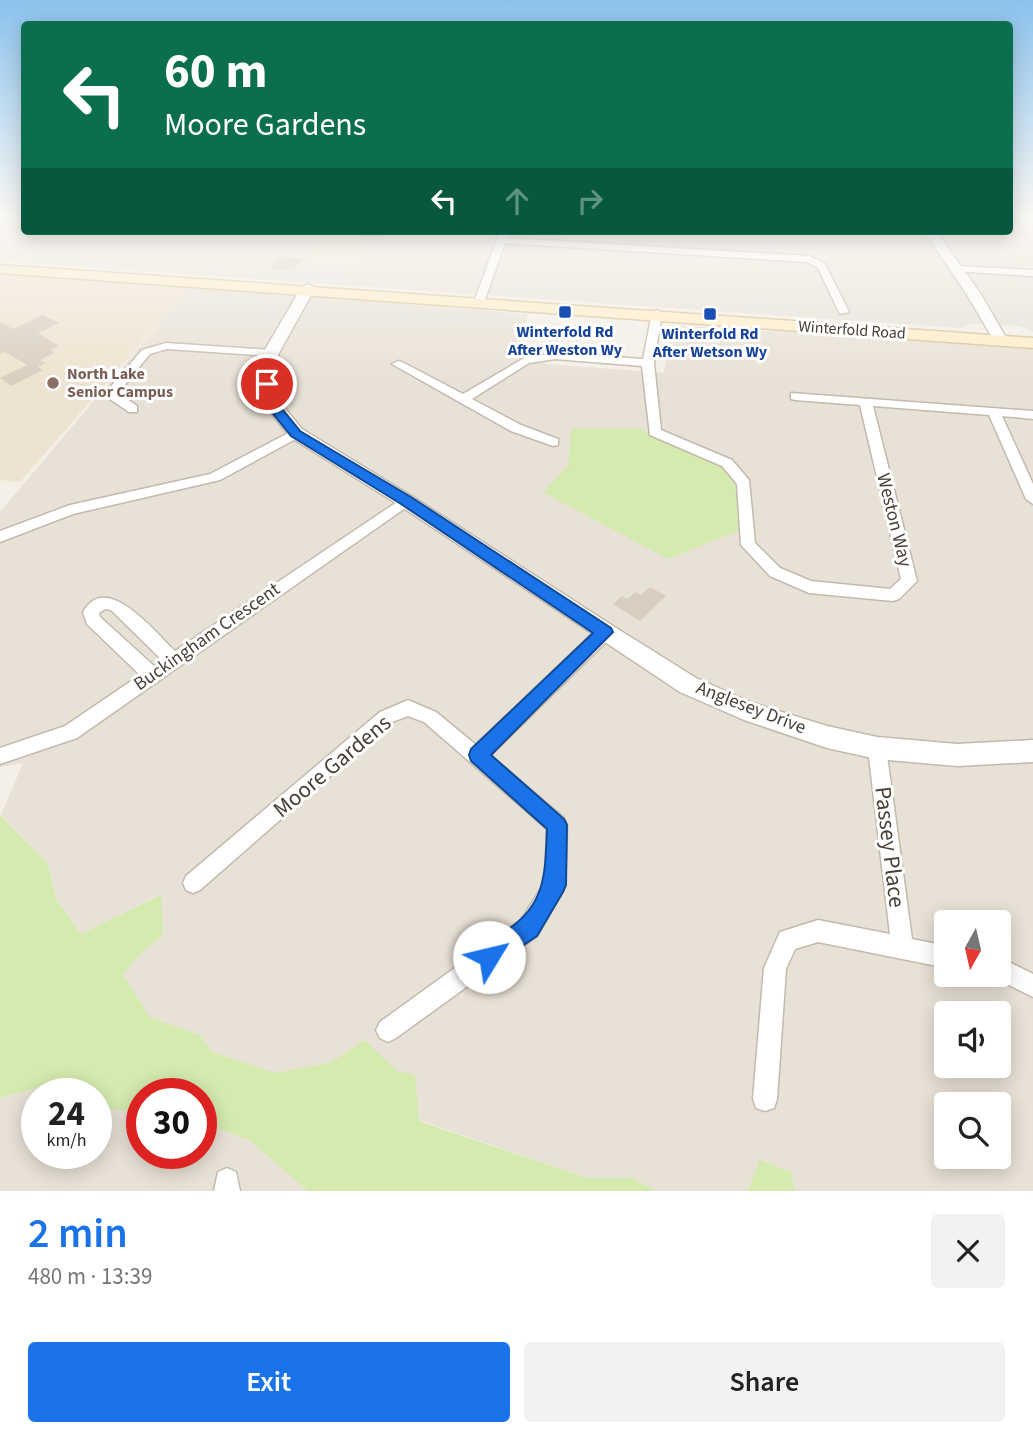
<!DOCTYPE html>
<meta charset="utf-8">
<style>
:root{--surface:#fff;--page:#f2f2f2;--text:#222;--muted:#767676;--accent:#1a73e8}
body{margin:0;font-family:"Source Sans 3",sans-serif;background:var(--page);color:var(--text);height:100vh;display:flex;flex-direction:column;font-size:26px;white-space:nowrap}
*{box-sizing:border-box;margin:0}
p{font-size:23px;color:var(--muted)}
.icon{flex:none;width:38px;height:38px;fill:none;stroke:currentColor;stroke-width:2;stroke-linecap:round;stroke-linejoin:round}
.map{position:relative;height:1191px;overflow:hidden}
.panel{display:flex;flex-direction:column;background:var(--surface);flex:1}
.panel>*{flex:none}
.guide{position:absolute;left:21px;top:21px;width:992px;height:214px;border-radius:7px;box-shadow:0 4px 18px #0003;background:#0b6e4f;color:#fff;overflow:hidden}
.needle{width:46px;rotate:188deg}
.tools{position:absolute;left:934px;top:910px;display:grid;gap:14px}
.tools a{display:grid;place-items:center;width:77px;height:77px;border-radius:7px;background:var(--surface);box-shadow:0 4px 18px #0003;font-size:35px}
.speed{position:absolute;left:21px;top:1078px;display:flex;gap:14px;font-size:35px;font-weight:700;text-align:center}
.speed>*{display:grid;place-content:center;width:91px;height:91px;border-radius:50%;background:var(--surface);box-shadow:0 4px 18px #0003;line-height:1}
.speed small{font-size:18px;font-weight:400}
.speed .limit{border:10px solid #d22;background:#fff;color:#111}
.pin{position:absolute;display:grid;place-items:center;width:60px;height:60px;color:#fff;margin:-30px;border:4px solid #fff;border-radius:50%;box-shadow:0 2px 7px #0007}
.me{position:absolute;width:77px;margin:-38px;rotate:54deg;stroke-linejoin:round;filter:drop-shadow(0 0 5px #0008)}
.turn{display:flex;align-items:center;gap:24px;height:147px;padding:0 28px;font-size:32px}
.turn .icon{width:91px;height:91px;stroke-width:2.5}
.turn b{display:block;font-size:49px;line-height:60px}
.lanes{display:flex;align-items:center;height:66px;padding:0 28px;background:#0003;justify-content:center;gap:35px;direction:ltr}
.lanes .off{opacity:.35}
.round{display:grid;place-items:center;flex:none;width:74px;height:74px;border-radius:7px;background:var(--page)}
.headline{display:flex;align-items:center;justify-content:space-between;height:119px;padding:0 28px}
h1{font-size:42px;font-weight:600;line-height:52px;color:var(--accent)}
.primary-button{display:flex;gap:14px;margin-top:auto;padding:14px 28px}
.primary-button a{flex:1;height:80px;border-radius:7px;background:var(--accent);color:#fff;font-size:28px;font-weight:600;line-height:80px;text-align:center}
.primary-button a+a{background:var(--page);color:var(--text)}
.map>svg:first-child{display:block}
.residential{fill:#e8e1d5;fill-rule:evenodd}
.education{fill:#eee3d0}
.green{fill:#d4eaae}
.parking{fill:#e5e2df}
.building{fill:#d9cdbf}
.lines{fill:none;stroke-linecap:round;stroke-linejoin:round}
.minor-casing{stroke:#c3b9ac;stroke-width:3}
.tertiary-casing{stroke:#c3b9ac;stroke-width:3}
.secondary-casing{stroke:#d7c095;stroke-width:3}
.minor{fill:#fff;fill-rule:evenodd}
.tertiary{fill:#fff;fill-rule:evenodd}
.secondary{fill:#ffedc6;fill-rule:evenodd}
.route{fill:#1a73e8;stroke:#114b97;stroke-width:2}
.transit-dot{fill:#1a4fb4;stroke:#fff;stroke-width:2.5}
.education-dot{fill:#8d6e63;stroke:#fff;stroke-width:2.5}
.labels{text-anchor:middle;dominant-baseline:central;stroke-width:6;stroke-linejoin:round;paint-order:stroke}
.far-street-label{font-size:16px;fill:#483f35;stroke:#fff}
.far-transit-label{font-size:16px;font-weight:bold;fill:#164399;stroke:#fff}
.far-education-label{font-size:16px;font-weight:bold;fill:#785e54;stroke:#fff;text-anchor:start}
.street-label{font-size:19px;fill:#483f35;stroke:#fff}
.near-street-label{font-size:23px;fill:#483f35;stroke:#fff}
</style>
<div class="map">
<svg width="1033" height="1191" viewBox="0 0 1033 1191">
<rect width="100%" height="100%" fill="#f4efe7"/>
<path class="residential" d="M0 218H24V231H1010V218H1033V332L1020 326 971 323 963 328 858 321 0 261Z
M190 287 528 314 519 345 529 355 548 364 664 373 670 325 1033 347V1191H794L792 1173 761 1159 748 1191H656L632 1178H587L419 1120 415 1075 397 1072 365 1040 331 1062 277 1073 212 1052 200 1035 150 1017 123 975 137 957 163 935 160 895 81 934 56 899 48 864 1 815 23 763 0 767V512ZM947 922H999V975H947ZM947 1013H999V1066H947ZM947 1104H999V1157H947Z
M68 1079 71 1094H37V1153H96V1107L142 1113V1153H201V1122L249 1140 308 1191H0V1098Z"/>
<path class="education" d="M319 239 373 241 358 267 310 264 312 260 306 259Z
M0 274 190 287 20 482 0 480Z"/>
<path class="green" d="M571 429H640L721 466 737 483 740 530 668 559 543 492 568 466Z
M0 815 48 864 56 899 81 934 161 895 163 935 137 957 123 975 150 1017 200 1035 212 1052 277 1073 331 1062 365 1040 397 1071 415 1075 419 1121 587 1178H632L656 1191H308L249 1140 201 1122V1094H142V1113L96 1107V1094H71L68 1079 0 1098Z
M760 1159 792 1173 794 1191H748Z"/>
<path class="parking" d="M290 270 350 274 344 283 277 278 282 272Z"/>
<path class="building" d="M278 257 303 258 295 269H269Z
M43 315 59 323 38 333 59 346 50 350 54 353 40 360 46 363 38 367 43 370 11 386 0 378 27 365 5 352 0 354V322L13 329Z
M650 587 666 596 640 621 613 604 622 596 627 599 636 592 641 595Z"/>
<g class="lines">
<defs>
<path id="minor" d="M355 231H391C383 236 363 236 355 231Z
M500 231H510L507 238 809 256 825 264 849 312 840 314 818 268 807 262 505 243 483 305 474 307 473 305Z
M957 266 1033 270V276L954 271 952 269Z
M657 310 662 313 654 363 661 430 732 460 749 480 755 543 780 568 811 581 890 589 901 579 860 405 795 400 791 399V393L1033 411V419L1002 416 1033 484V504L1026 499 989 415 873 406 917 581 899 599 893 601 809 593 770 576 741 545 737 484 722 466 650 435 642 366 555 359 529 363 472 399 521 425 558 439V445L553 446 511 431 392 364 398 361 402 362 463 394 526 357 555 353 643 359 652 313Z
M166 343 271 350 277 353 271 356 167 349 150 354 118 393 137 406V412H129L107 397V391L142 350Z
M296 429 301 430V436L220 480 73 514 0 542V531L70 505 210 474Z
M406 496 411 498 413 501 411 504 77 738 0 764V748L65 726 140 675 87 624 83 612C107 570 155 633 175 651ZM105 609 111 610 162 660 154 666 100 617 99 613Z
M605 626 611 627 613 632 611 637 490 756 564 818 567 825 565 885 562 892 537 936 396 1038 388 1042 380 1038 376 1030 380 1022 521 920 545 882 547 829 424 722 408 716 392 722 200 890 193 893 186 890 183 883 186 876 380 712 408 700 436 712 476 745 599 627Z
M877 740 884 742 886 748 912 939 947 946V968L818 942 795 949 786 969 777 1099 774 1108 765 1111 756 1108 753 1099 764 968 780 932 818 920 890 934 868 748 870 742Z
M999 957 1033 974V997L991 976 999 975Z
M227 1168 236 1172 240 1191H214L218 1172Z"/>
<path id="tertiary" d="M924 231H936L980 293 1008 341 1006 344H996L966 293Z
M308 284 315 288 279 353 274 369 276 398 302 429 413 497 613 626 696 678 750 702 827 726 877 737 957 744 1033 740V762L957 766 877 759 827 748 744 720 680 692 399 505 290 437 260 399 258 369 263 353 301 288Z"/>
<path id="secondary" d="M0 265 1033 338V348L0 273Z"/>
</defs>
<use href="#minor" class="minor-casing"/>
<use href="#tertiary" class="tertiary-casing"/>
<use href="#secondary" class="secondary-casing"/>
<use href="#minor" class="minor"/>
<use href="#tertiary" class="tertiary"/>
<use href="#secondary" class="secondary"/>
</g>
<linearGradient id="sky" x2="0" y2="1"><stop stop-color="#8bc2ed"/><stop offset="0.57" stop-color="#faf8f4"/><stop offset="1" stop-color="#faf8f4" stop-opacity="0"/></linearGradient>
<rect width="1033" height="385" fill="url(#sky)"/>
<path class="route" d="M267 380 273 384 274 399 300 431 411 497 611 628 613 632 491 755 564 819 567 825 566 885 563 892 537 936 489 968 481 965 478 957C483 944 498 936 510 928 547 902 545 870 547 829L471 761 469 755 471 749 593 633 401 504 291 436 261 399V384Z"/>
<g class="transit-dot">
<rect x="558" y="305" width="14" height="14" rx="3.5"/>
<rect x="703" y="307" width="14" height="14" rx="3.5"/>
</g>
<circle class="education-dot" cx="53" cy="383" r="7"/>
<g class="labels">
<g class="far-street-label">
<text transform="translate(852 330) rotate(4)">Winterfold Road</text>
</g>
<g class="far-transit-label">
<text x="565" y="332">Winterfold Rd<tspan x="565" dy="18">After Weston Wy</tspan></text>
<text x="710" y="334">Winterfold Rd<tspan x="710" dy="18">After Wetson Wy</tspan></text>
</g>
<g class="far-education-label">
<text x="67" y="374">North Lake<tspan x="67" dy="18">Senior Campus</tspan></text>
</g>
<g class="street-label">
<text transform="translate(894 520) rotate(76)">Weston Way</text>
<text transform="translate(207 637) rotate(-35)">Buckingham Crescent</text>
<text transform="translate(751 708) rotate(21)">Anglesey Drive</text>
</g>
<g class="near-street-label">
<text transform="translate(332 766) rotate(-40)">Moore Gardens</text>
<text transform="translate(890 847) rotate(83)">Passey Place</text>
</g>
</g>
</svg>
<div class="tools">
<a><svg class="needle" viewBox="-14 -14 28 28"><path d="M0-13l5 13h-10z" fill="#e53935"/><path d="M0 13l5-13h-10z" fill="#767676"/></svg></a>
<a><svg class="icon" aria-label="sound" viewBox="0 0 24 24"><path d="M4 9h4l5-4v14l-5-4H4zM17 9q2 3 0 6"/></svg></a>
<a><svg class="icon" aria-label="search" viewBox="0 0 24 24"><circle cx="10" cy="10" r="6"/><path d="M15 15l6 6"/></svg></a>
</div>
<div class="speed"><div>24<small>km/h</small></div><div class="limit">30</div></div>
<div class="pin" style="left:267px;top:384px;background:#d93025"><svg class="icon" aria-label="arrive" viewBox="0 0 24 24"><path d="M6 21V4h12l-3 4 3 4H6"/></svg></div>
<svg class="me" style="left:489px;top:957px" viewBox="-20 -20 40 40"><circle r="19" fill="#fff"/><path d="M0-13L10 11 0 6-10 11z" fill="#1a73e8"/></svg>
<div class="guide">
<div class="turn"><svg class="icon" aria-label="left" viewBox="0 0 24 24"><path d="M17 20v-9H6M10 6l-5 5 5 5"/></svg><div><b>60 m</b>Moore Gardens</div></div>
<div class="lanes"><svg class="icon" aria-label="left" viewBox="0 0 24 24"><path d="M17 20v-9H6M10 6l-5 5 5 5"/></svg><svg class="icon off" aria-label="ahead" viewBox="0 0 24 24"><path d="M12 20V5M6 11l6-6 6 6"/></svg><svg class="icon off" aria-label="right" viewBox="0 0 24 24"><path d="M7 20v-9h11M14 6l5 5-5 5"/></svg></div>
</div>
</div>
<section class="panel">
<div class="headline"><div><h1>2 min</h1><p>480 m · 13:39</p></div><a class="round"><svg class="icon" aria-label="close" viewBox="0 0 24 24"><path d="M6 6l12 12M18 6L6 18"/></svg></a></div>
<div class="primary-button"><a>Exit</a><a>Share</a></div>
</section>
